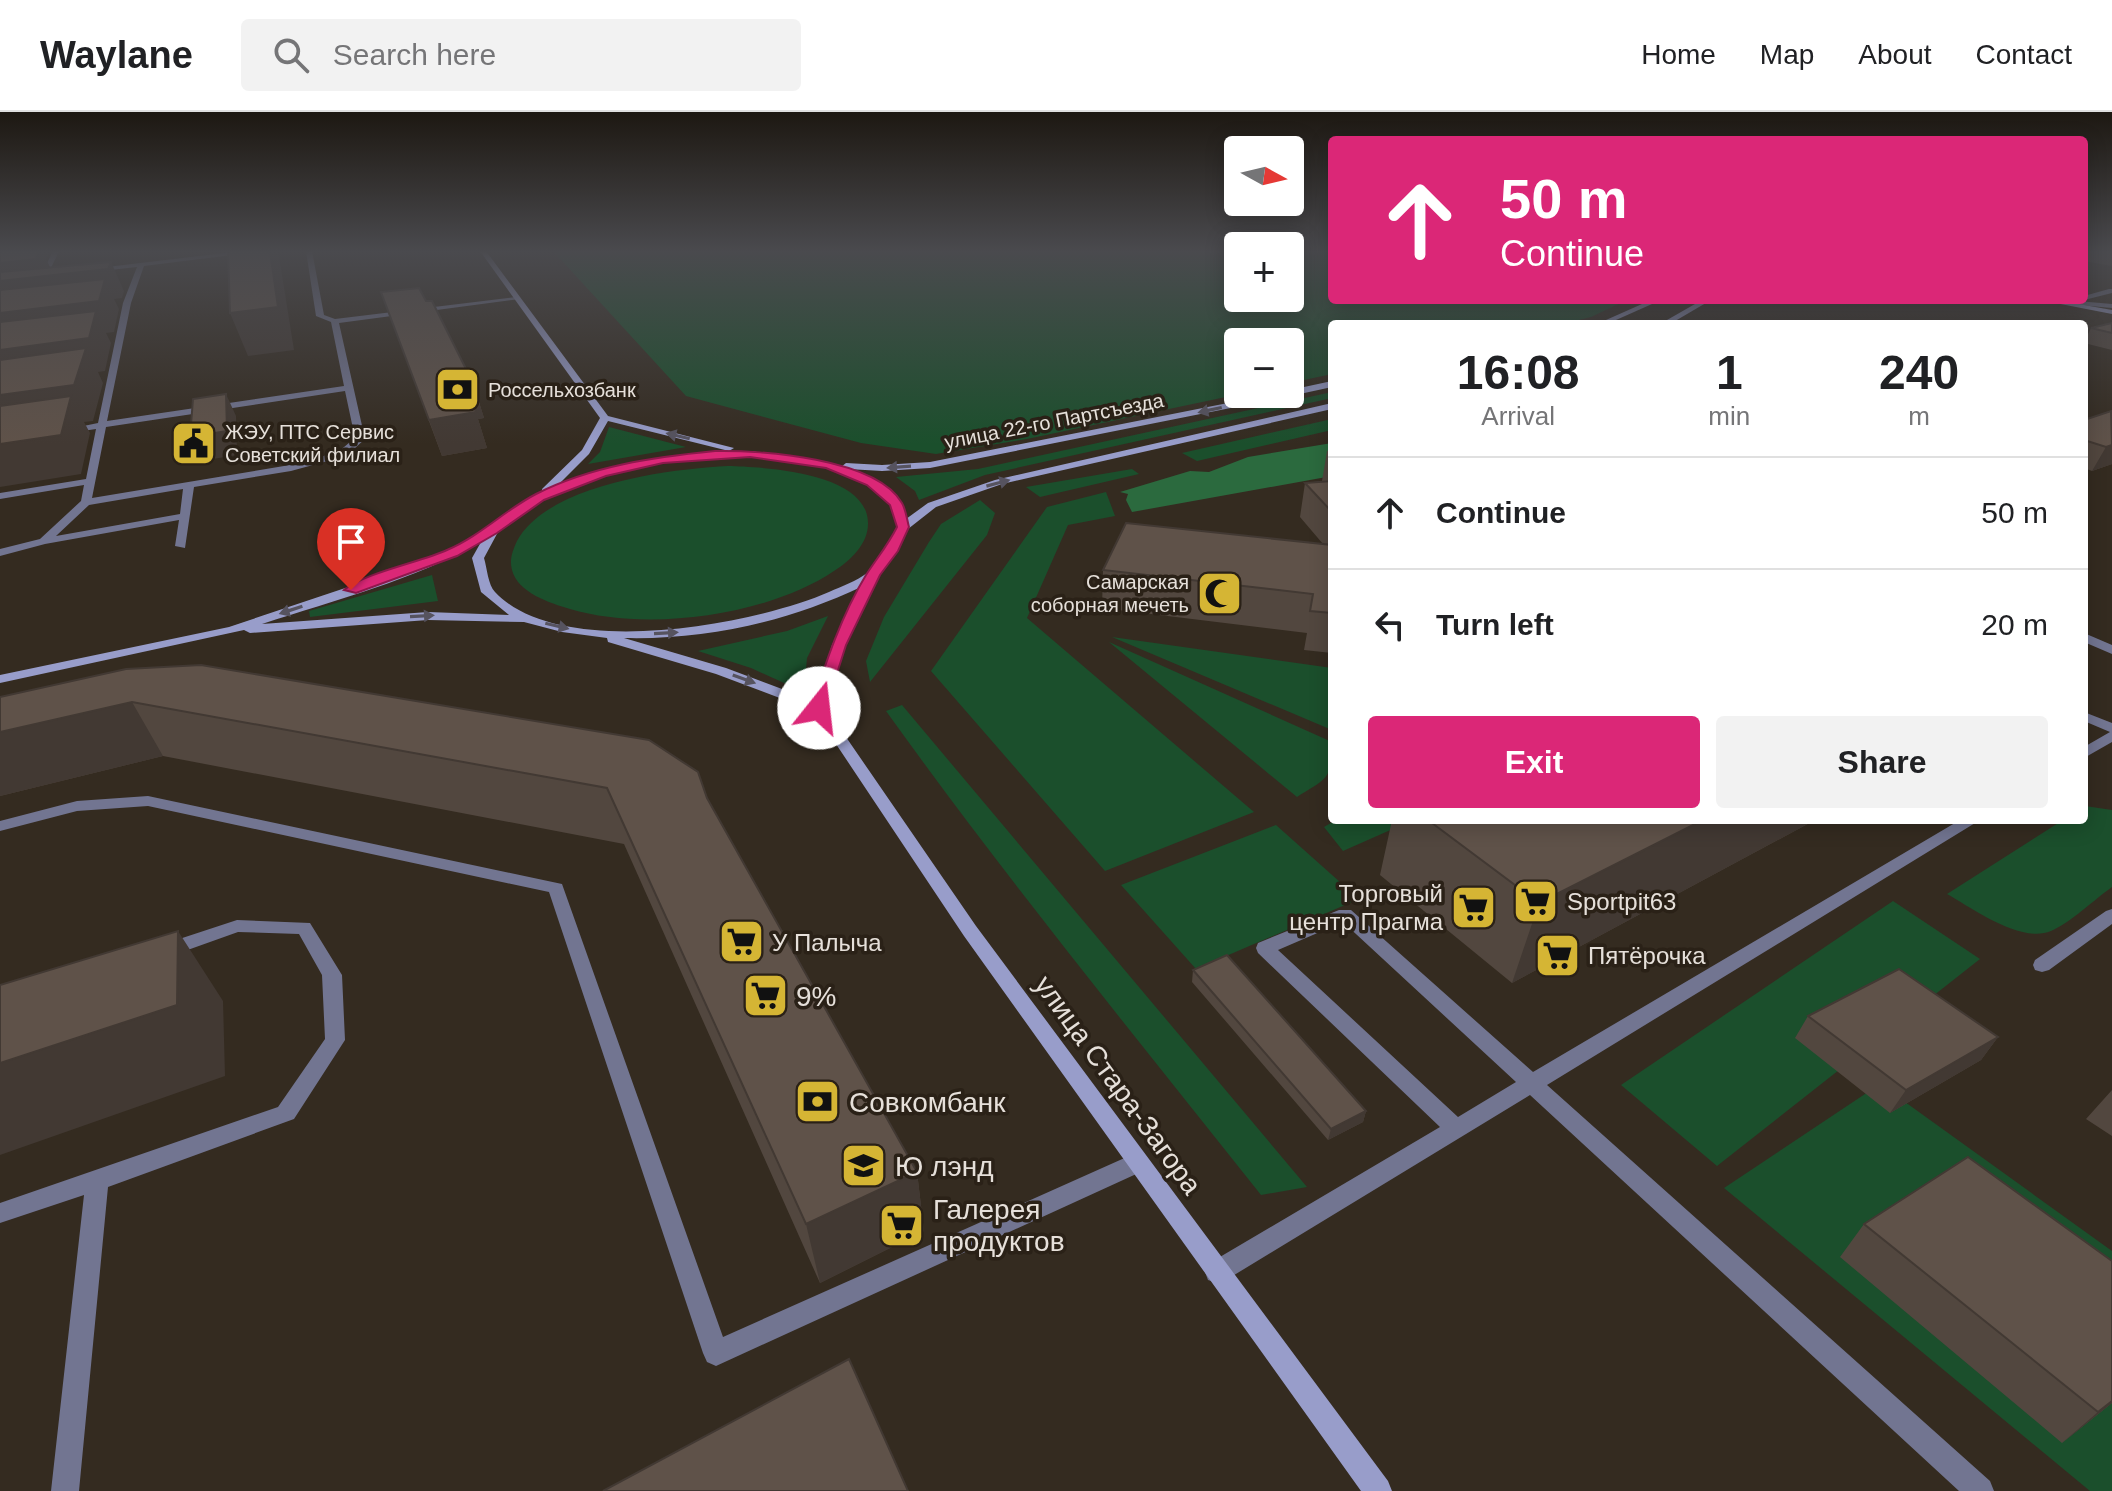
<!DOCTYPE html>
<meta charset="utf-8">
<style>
:root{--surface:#fff;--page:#f2f2f2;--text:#202124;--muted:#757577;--line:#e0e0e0;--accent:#db2777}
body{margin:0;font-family:Arial,sans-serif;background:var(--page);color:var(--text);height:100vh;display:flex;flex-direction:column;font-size:30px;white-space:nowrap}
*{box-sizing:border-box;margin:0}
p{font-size:26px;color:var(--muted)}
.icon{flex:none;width:44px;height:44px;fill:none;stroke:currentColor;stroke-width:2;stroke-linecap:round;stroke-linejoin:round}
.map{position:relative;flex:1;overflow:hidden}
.side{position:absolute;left:1328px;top:208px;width:760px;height:504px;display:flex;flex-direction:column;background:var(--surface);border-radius:8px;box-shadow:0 4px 20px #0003}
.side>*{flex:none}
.guide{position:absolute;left:1328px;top:24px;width:760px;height:168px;border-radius:8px;box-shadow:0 4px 20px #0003;background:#db2777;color:#fff;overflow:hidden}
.needle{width:52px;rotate:98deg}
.buttons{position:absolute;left:1224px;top:24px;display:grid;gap:16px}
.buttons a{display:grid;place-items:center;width:80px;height:80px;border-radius:8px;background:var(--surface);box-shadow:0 4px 20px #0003;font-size:40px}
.pin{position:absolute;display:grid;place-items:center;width:68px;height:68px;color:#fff;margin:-82px -34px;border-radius:50% 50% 50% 0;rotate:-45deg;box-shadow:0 0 8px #0007}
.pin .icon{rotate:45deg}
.me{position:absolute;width:88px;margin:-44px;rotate:16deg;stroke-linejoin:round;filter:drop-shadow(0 0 6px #0008)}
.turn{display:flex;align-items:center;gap:28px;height:168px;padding:0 40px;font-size:36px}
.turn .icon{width:104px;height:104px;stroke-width:2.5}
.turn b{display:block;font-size:56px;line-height:68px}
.eta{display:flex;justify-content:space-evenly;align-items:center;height:136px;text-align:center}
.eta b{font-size:48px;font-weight:800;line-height:56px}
.action{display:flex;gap:16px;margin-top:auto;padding:16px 40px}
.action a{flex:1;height:92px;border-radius:8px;background:var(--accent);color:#fff;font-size:32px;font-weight:800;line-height:92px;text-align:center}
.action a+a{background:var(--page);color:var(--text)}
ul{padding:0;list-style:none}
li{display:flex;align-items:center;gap:24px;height:112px;padding:0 40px;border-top:2px solid var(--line)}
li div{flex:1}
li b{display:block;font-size:30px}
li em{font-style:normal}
header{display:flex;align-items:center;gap:48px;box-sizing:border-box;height:112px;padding:0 40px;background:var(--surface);border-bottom:2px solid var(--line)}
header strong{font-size:38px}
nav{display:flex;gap:44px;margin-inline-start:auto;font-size:28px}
.search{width:560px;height:72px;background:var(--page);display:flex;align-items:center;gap:20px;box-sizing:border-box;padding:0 28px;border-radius:8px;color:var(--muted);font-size:30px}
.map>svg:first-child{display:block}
.green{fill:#1b4f2c}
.forest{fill:#2b6a3e}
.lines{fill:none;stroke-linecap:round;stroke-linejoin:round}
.lane{fill:#727591;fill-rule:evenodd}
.street{fill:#727591;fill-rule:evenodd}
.secondary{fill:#989dca;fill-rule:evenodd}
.wall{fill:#52473f}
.shaded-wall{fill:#423933}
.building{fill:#5f5249;stroke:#423933;stroke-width:2}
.oneway{fill:#56535f}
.route{fill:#db2777;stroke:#8e194d;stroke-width:2}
.labels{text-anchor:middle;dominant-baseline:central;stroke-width:7;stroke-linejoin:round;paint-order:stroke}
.far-poi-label{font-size:20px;fill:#e6e0da;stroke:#2a2117;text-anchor:start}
.far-street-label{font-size:20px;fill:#e6e0da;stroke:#2a2117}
.poi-label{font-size:24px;fill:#e6e0da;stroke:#2a2117;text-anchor:start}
.near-poi-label{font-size:28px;fill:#e6e0da;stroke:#2a2117;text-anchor:start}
.near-street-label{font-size:28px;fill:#e6e0da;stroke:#2a2117}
</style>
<header>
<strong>Waylane</strong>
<div class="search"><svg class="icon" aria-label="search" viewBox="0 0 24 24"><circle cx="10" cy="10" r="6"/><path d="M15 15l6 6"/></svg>Search here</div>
<nav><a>Home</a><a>Map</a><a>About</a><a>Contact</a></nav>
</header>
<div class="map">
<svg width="2112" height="1379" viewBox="0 0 2112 1379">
<rect width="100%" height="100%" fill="#342b20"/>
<path class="green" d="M553 139H1238V186H1290V139H1332V188H1627L1591 205 1562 212H1332V262L1290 271V230H1238L1240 282 1027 327 936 342 861 331 686 284Z
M1332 280V286L985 363 919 388 915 379 896 365 978 357Z
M1332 307V318L1197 349 1182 341Z
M609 315 686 335 588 352 600 340Z
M728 354C764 355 869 360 868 412 868 432 850 449 834 459 767 504 647 520 570 497 550 491 518 481 512 458 509 447 513 438 517 429 548 372 670 357 728 354Z
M1132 357 1139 362 1040 385 1026 375Z
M1106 380 1115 404 1068 413 1027 506 1254 700 1105 759 931 559 1047 395Z
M980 388 995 401 987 423 870 570 866 549 884 505 929 430 941 412Z
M432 463 438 489 310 505 309 499Z
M828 504 807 546 804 580 751 556 698 539 787 519Z
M1112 525 1332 556V618Z
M1109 530 1332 630C1332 668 1327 666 1297 685Z
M902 593 1307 1075 1261 1083C1134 923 1005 765 886 599Z
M2085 694 2112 698V775C2095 787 2070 811 2051 819 2021 832 1972 796 1947 782L2063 708H2084Z
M1336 708H1413L1343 739 1324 715Z
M1276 713 1359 787 1196 857 1121 773Z
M1893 789 1980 847 1717 1054 1621 973Z
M1880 972 2112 1139V1379H2090L1724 1076Z"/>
<path class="forest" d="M1332 331V364L1132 400 1126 388 1128 382 1120 380 1190 359 1209 360 1248 345Z"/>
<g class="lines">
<path class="lane" d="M53 139H59L51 156 67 159V161L44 157Z
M241 139H264L144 154 131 191 107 309 344 274 331 210 316 204 306 139H312L324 203 335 207 516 185 520 187 339 211 365 327 346 344 291 359 194 375 185 436 175 434 179 408 45 432 0 444V437L40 427 81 389 84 373 0 387V381L86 367 96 317 69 321 64 318 98 311 123 191 137 155 92 160 90 157ZM345 279 355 326 338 340 290 353 92 386 106 315ZM183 377 180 402 56 424 89 393Z
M2066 188 2112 192V196L2069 192Z
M2084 521 2112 533V542L2084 530Z
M2084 600 2112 611V630L2084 646V635L2110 620 2084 609Z
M148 684 562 772 723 1225 1129 1044 1137 1041 1145 1044 1148 1051 1145 1058 716 1254 707 1250 703 1241 549 780 148 694 77 699 0 719V709L77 689Z
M1960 708H1980L1547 973 1990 1369 1994 1379H1959L1530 983 1226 1168 1217 1171 1208 1168 1205 1160 1208 1152 1440 1015 1258 841 1256 836 1258 831 1339 798H1351L1533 960ZM1343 810 1516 970 1458 1005 1278 838Z
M2112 797V812L2049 858 2042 860 2035 858 2033 853 2035 848 2106 799Z
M237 808 310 811 342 863 345 928 294 1007 108 1075 79 1379H51L84 1083 0 1111V1091L278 995 325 927 322 863 299 822 238 820 168 845 161 843 159 838 161 833Z"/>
<path class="street" d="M2109 177H2112V181L2084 188H2083L2084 184Z"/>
<path class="secondary" d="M480 139H486L608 304 734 336 729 339 608 309 589 342 556 375 598 359 663 345 750 339 828 350 841 355 846 351 882 353 930 350 1273 282H1290V278L1332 269V275L1286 285 930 356 882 359 848 357C875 368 897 377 906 407L928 391 995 368 1332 291V297L1002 372 936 395 908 417 893 445 879 463 846 533 826 596 976 814 1388 1369 1392 1379H1361L964 824 814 599 716 562 608 530 607 526 562 520 524 510 428 508 250 521 244 518 0 571V563L229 515 405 456 449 439 542 380V377L582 338 600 306ZM750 345C792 351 862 354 890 391 894 397 895 408 897 415 889 431 882 449 867 461 857 469 842 474 829 480 753 513 560 549 495 480 488 473 487 456 484 446L498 420 543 387 605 363 663 351ZM481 430 472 446 481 480 509 503 428 500 262 512C335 488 414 468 481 430ZM861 475 832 533 814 589 726 556 624 526C706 528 787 510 861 475Z
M1651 188H1661L1607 212H1597Z
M1702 188H1711L1670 212H1660Z
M2040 188H2056L2112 198V202Z"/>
</g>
<path class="wall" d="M2084 139H2112V154L2084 149Z
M381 180 473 271 484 306 478 307 487 336 442 344Z
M2112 211V238L2084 231 2091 216Z
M2112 299V352L2092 359 2084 356V308Z
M1332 338V541L1304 538 1307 521 1102 496 1103 458 1323 432 1300 405 1305 371 1322 369 1327 339Z
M126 557 707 686 917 1060 924 1119 820 1171 624 732 163 644 0 684V585Z
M1392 708H1815L1512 871 1380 763Z
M1193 858 1366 999 1363 1010 1328 1028 1192 870Z
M1808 904 1998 925 1981 948 1890 1001 1795 926Z
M2112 978V1024L2086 1007Z
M1864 1112 2112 1149V1291L2062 1331 1840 1145Z"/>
<path class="shaded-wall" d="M33 139H50L46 147 54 163 111 150 124 179 122 186 114 187 119 197 114 220 106 221 111 231 105 259 98 260 103 271 93 309 84 310 90 321 81 362 0 375V151Z
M270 139H277L279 144 294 238 248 244 230 201Z
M473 271 484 306 478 307 487 336 442 344 429 308 465 272Z
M226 282 236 304 237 343 201 349 190 325Z
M2112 333V352L2092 359 2106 335Z
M132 590 163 644 0 684V620Z
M1703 708H1815L1512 871 1539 791Z
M178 819 223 889 225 964 0 1043V951Z
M1998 925 1981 948 1890 1001 1906 978Z
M1366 999 1363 1010 1328 1028 1331 1017Z
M917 1060 924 1119 820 1171 806 1112Z
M2112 1289V1291L2062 1331 2098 1300Z"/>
<path class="building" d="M0 139H39L36 147 0 151Z
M228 139H270L278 195 230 201Z
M111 150 108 157 0 169V160Z
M105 167 99 189 0 201V178Z
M419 176 426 189H432L473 271 465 272 476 300 429 308 381 180Z
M96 199 89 226 0 238V210Z
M2112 211V221L2091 216Z
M86 236 74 273 0 283V248Z
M226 282 227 319 190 325 193 287Z
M71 284 61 323 0 332V294Z
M2111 299 2112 333 2106 335 2084 328V308Z
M1332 369V400L1305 371Z
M1126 411 1332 433V501L1310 499 1313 482 1103 458Z
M201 553 649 628 698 660 707 686 917 1060 806 1112 607 676 132 590 0 620V585L126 557Z
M1428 708H1703L1539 791Z
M178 819 177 893 0 951V873Z
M1227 843 1366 999 1331 1017 1193 858Z
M1899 857 1998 925 1906 978 1808 904Z
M1968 1045 2112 1149V1289L2098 1300 1864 1112Z
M849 1247 908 1379H603Z"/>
<defs><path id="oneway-solid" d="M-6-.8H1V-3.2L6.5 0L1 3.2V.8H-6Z" transform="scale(2)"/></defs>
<g class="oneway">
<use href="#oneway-solid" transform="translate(1210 298) rotate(168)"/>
<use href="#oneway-solid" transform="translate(678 324) rotate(-167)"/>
<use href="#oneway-solid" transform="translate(899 355) rotate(176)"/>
<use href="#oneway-solid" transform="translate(998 371) rotate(-15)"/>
<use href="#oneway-solid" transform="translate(291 498) rotate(162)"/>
<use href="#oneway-solid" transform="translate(422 504) rotate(-3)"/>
<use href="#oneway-solid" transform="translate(557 514) rotate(13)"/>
<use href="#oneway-solid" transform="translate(666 521) rotate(-3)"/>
<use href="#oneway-solid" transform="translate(744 567) rotate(20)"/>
</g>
<linearGradient id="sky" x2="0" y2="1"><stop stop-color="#1d1812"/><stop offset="0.42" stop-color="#4a4a4e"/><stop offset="1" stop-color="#4a4a4e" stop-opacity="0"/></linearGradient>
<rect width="2112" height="332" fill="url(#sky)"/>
<path class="route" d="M715 339C761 338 876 346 902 391 906 398 907 408 909 415L898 439 880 463 846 533 825 599 819 601 811 596C826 550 841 504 866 463 877 446 888 433 897 415L890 393 867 373 826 356 750 345 663 351 606 364 544 388 497 421 457 444 356 481 344 478C364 461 421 450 447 438 480 424 505 398 536 382 591 354 654 345 715 339Z"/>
<defs>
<symbol id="bank-square" viewBox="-11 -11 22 22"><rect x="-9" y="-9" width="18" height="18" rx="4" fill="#d5b534" stroke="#2a2117"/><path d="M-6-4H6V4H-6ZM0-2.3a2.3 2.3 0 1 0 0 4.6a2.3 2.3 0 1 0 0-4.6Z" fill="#111"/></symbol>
<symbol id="civic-square" viewBox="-11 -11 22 22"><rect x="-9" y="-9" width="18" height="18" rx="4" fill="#d5b534" stroke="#2a2117"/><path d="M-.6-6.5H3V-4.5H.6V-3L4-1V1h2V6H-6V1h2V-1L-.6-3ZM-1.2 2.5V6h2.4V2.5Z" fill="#111"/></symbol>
<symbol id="mosque-square" viewBox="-11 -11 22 22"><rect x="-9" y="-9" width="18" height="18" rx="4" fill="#d5b534" stroke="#2a2117"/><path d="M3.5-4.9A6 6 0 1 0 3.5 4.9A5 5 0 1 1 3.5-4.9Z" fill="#111"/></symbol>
<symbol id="supermarket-square" viewBox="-11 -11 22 22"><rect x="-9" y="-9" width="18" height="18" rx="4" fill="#d5b534" stroke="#2a2117"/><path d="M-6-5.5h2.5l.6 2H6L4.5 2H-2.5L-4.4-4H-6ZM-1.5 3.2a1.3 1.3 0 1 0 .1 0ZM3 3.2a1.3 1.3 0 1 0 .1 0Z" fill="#111"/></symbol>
<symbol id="school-square" viewBox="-11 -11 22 22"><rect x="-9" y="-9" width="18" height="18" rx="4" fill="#d5b534" stroke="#2a2117"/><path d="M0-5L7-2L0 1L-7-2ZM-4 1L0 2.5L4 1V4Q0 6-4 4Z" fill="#111"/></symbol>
</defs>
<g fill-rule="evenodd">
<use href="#bank-square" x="432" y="252" width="51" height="51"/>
<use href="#civic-square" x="168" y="306" width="51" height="51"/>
<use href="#mosque-square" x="1194" y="456" width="51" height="51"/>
<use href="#supermarket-square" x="1510" y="764" width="51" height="51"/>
<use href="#supermarket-square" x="1448" y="770" width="51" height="51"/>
<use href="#supermarket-square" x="716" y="804" width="51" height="51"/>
<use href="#supermarket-square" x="1532" y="818" width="51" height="51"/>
<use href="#supermarket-square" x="740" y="858" width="51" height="51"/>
<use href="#bank-square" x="792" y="964" width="51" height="51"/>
<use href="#school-square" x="838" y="1028" width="51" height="51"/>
<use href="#supermarket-square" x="876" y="1088" width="51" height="51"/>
</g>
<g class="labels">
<g class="far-poi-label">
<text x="488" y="278">Россельхозбанк</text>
<text x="225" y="320">ЖЭУ, ПТС Сервис<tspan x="225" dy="23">Советский филиал</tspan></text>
<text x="1189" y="470" text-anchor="end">Самарская<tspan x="1189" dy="23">соборная мечеть</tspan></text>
</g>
<g class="far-street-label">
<text transform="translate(1054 309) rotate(-11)">улица 22-го Партсъезда</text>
</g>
<g class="poi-label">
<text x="1443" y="781" text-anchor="end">Торговый<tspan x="1443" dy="28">центр Прагма</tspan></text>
<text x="1567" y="789">Sportpit63</text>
<text x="772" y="830">У Палыча</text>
<text x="1588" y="843">Пятёрочка</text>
</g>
<g class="near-poi-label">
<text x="796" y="884">9%</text>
<text x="849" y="990">Совкомбанк</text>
<text x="895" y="1054">Ю лэнд</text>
<text x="933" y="1097">Галерея<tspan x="933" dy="32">продуктов</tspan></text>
</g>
<g class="near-street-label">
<text transform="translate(1118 973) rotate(54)">улица Стара-Загора</text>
</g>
</g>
</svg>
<div class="buttons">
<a><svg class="needle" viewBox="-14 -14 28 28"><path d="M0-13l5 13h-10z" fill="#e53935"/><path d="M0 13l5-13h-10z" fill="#757577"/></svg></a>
<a>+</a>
<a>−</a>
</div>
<div class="pin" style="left:351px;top:478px;background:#d93025"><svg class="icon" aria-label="arrive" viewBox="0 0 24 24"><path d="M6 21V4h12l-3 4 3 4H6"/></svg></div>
<svg class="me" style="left:819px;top:596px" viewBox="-20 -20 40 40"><circle r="19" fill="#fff"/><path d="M0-13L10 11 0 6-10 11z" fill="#db2777"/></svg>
<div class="guide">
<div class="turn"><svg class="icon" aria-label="ahead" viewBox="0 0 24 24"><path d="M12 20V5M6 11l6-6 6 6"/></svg><div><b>50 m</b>Continue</div></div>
</div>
<section class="side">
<div class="eta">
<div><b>16:08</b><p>Arrival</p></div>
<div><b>1</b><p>min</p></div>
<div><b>240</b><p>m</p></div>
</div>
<ul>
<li><svg class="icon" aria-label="ahead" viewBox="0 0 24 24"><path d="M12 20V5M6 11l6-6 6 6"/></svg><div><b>Continue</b></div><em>50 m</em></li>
<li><svg class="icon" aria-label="left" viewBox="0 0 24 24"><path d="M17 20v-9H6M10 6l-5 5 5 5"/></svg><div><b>Turn left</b></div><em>20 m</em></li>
</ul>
<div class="action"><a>Exit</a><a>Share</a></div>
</section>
</div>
